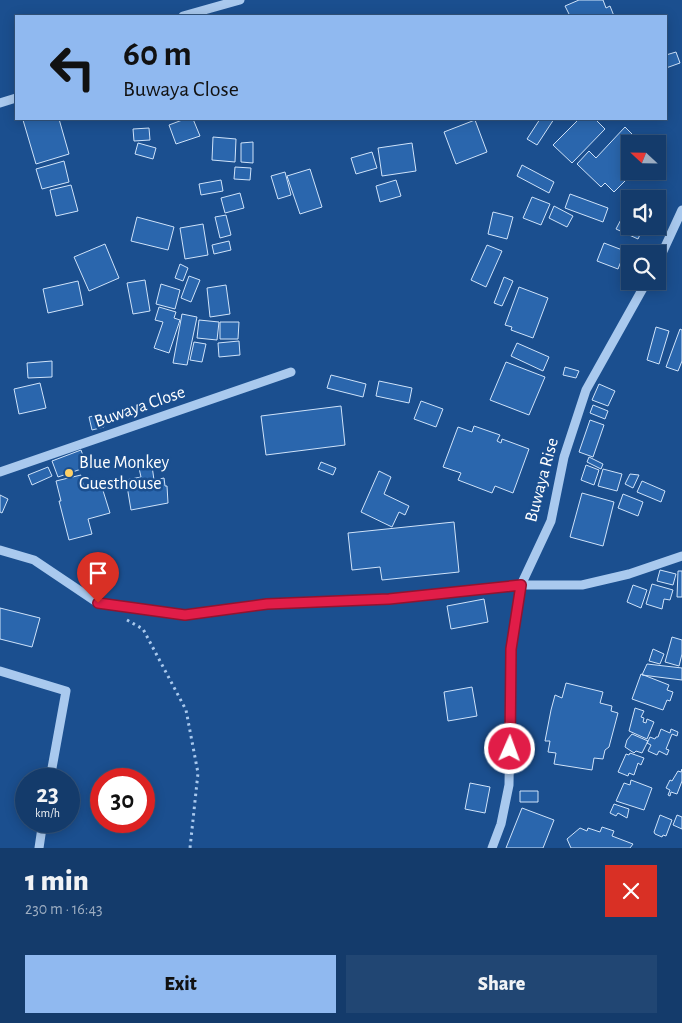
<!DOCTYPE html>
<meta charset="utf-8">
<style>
:root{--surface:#143b6b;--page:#214673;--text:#f1f3f6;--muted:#9dadc1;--line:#33557e;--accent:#90b9f0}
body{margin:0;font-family:"Alegreya Sans",sans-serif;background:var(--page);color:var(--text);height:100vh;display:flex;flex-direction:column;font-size:19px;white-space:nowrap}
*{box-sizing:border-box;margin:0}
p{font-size:16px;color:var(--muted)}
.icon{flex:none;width:28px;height:28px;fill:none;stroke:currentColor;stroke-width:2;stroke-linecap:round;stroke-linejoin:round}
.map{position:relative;height:848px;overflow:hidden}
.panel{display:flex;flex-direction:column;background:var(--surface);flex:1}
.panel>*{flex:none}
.hud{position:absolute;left:15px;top:15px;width:652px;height:105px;border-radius:0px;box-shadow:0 2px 12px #0003,0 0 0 1px var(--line);background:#90b9f0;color:#111;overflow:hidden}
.needle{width:32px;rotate:292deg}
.fabs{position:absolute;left:621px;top:135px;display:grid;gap:10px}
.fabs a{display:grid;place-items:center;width:45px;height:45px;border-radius:0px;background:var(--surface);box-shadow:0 2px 12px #0003,0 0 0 1px var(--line);font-size:25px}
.speed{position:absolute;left:15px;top:768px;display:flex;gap:10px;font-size:25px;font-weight:700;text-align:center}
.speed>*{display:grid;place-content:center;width:65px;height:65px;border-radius:50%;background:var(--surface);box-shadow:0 2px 12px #0003,0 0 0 1px var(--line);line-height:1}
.speed small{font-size:12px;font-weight:400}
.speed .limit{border:8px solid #d22;background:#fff;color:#111}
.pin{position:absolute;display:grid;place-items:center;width:42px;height:42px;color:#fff;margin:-51px -21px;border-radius:50% 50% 50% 0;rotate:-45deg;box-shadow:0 0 5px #0007}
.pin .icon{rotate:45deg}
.me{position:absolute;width:55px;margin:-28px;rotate:2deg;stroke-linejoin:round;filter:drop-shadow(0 0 4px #0008)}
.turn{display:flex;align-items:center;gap:18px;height:105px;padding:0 25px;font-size:22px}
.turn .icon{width:65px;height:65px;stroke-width:2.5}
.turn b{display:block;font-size:35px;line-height:42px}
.round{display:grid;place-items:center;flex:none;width:52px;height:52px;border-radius:0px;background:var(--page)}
.overview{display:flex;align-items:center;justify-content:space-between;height:85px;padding:0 25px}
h1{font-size:30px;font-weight:800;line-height:38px}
.action{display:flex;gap:10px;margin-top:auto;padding:10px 25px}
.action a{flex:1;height:58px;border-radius:0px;background:var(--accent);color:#111;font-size:20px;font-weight:800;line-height:58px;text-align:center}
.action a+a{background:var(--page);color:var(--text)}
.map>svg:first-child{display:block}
.building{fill:#2a66ad;stroke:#cfe3fa}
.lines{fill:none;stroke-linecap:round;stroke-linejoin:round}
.path{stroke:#a9c9ee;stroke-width:3;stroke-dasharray:2.5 4;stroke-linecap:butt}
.minor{stroke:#a9c9ee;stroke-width:9}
.route-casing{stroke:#92132f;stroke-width:12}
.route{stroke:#e11d48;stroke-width:9}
.poi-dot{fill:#ffd166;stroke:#1b4f8f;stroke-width:2}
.labels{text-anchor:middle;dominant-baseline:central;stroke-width:5;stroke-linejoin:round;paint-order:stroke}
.street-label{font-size:18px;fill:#fff;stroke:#1b4f8f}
.poi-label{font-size:18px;fill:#fff;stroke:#1b4f8f;text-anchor:start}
</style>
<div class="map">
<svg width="682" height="848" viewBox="0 0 682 848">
<rect width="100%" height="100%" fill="#1b4f8f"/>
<path class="building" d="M579 0H603L606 8 610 6 614 16H570L565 6Z
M676 52 680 63 666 68V55Z
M28 119H59L69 154 36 164 23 120Z
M185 119H193L200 136 176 144 169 125Z
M540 119H554L537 145 527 139Z
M579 119H595L605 129 572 163 553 145Z
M475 120 487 152 456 164 444 132Z
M625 127 642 144H630V163L626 166 633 173 614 192 605 183 601 187 577 164 589 151 596 158Z
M149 128 150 140 134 141 133 129Z
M213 137 236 139 235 162 212 160Z
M253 142V163L241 162V143Z
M138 143 156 148 153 159 135 154Z
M412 143 416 171 382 176 378 148Z
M372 152 377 168 356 174 351 158Z
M64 161 69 182 42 189 36 169Z
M522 165 554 182 549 193 517 176Z
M235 167 251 168 250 180 234 179Z
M310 169 322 207 300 214 287 176Z
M285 172 291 195 278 199 271 176Z
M221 180 223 191 201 195 199 184Z
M396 180 401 196 380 202 376 186Z
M71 185 78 211 56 216 50 190Z
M240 193 244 208 225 213 221 198Z
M570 194 608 208 603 222 565 208Z
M532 197 550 204 541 225 523 218Z
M554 206 573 216 567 227 549 218Z
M626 210 630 212V226H644L638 239 616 229Z
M493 212 513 217 507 239 488 234Z
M226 215 231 235 220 238 215 217Z
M137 217 174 227 168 250 131 241Z
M203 224 208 255 185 259 180 228Z
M229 241 231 250 214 254 212 245Z
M604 243 625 251 618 269 597 261Z
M105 244 119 278 89 291 74 257Z
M487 245 502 251 486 287 471 280Z
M180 264 188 268 183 281 175 278Z
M189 276 200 280 191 302 181 298Z
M504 277 513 281 502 306 494 303Z
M145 280 150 311 133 314 127 283Z
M78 281 83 305 48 313 43 289Z
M161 284 180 290 175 309 156 304Z
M226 285 230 314 210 317 207 288Z
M519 287 548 298 533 338 511 330 512 327 505 325Z
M159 307 176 312 174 318 180 320 169 353 154 348 163 322 155 320Z
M182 314 197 317 187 365 173 363Z
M199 320 219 322 217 340 197 338Z
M220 322H239L238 339H220Z
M656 327 669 331 659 364 647 360Z
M680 329 682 330V361L678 371 666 367Z
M239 341 240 355 219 357 218 343Z
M194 342 206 344 202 362 190 360Z
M517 343 549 357 543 371 511 356Z
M52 361V377L28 378 27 363Z
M506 362 545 377 529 415 490 400Z
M565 367 579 371 576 378 563 375Z
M331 375 366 384 363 397 327 388Z
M379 381 412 388 409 403 376 396Z
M40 383 46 408 19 414 14 389Z
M599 384 615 391 608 406 592 400Z
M421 401 443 409 436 427 414 419Z
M593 405 608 411 605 419 590 413Z
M341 406 345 445 266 455 261 416Z
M101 414 104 427 92 430 89 417Z
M590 420 604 425 593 457 579 452Z
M474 426 500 435 497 441 501 443 502 439 529 449 513 493 495 486 492 493 458 480 461 473 443 467 458 427 472 432Z
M81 450 87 467 58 477 52 461Z
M589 457 603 464 601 469 587 462Z
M321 462 336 468 333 475 318 469Z
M586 465 599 470 594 485 581 480Z
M152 466 154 480 164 478 165 486H167L168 503 131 510 126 480 141 477 139 468Z
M48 467 52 476 32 485 28 475Z
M603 469 622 474 617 491 598 486Z
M379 471 391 477 384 494 409 506 405 515 399 512 392 527 361 512Z
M630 474 639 475 633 488 625 484Z
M81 475 84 486 100 481 110 513 88 519 92 534 69 540 59 501H61L56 481Z
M642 481 665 491 661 502 637 492Z
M582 493 614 502 603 546 570 537Z
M623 494 643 502 638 516 618 508Z
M0 495 8 499 2 513 0 512Z
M454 522 459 572 382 580 380 567 352 570 348 533Z
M660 570 676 574 673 585 657 581Z
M678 571H682V597H677Z
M652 584 673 590 670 600 664 599 662 609 646 604Z
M633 585 647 590 641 608 627 602Z
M484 599 488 622 451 629 447 606Z
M0 608 40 618 32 647 0 639Z
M672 637 682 640V654L679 666 665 662Z
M653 649 664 654 660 664 649 661Z
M647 664 682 668V680L642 675Z
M641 674 669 685 667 690 673 692 670 701 667 700 663 710 632 699Z
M566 683 603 692 600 703 612 706 611 711 618 713 609 747 605 750 603 759 594 758 592 770 554 764 556 753 548 752 550 741H545L551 710 555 695 562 698Z
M472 687 477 716 448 721 444 692Z
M635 708 644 711 641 717 644 718 643 722 646 723 647 719 654 722 647 739 629 731Z
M661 729 670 733 671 729 678 732 677 736 672 734 666 749 669 750 667 755 659 751 657 755 648 751 651 745 647 743 650 737 655 739 656 737H658Z
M632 734 648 741 642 753 636 751 634 753 625 747 627 740Z
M630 753 644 758 641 765 638 763 634 775 629 773 628 776 618 772 626 754 629 755Z
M682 769V781L677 794 671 792 670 796 668 795 670 790 666 788 670 780 672 781 678 771 681 772Z
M631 780 652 788 644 810 616 801 624 783 630 785Z
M470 783 490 787 485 813 465 809Z
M520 791H538V802H520Z
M614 804 629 809 627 818 618 813 616 816 610 813Z
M522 808 554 820 543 848H506Z
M660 815 672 820 666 836 663 835 662 837 655 834 654 832Z
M677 815 682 817V829L673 825Z
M602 827 614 831 612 836 633 844 630 848H571L567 839 580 828 587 831 588 828 600 832Z"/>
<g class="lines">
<path class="path" d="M127 620 143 629 186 710 198 773 190 848"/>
<path class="minor" d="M183 16 240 0
M0 103 16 98
M658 262 682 210
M0 472 291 372
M0 550 34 560 98 603 185 615 267 604 389 599 521 585H582L629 574 682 556
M0 671 66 691 50 779
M39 848 43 821
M492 848 501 824 509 785 511 649 521 585 551 521 564 457 586 390 647 281"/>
</g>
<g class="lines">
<defs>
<path id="route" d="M98 603 185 615 267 604 389 599 521 585 511 649 510 749"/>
</defs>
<use href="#route" class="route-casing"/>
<use href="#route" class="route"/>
</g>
<circle class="poi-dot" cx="69" cy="473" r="5"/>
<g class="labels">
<g class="street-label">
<text transform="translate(140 407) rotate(-19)">Buwaya Close</text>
<text transform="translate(542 480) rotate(-75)">Buwaya Rise</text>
</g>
<g class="poi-label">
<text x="79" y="463">Blue Monkey<tspan x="79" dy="21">Guesthouse</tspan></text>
</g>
</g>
</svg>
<div class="fabs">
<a><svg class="needle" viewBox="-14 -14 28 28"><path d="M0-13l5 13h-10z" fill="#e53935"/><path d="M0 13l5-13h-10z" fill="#9dadc1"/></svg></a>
<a><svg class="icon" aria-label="sound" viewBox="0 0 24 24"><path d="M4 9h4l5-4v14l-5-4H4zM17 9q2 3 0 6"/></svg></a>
<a><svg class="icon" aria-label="search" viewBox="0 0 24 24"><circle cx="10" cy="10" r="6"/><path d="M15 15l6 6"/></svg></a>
</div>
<div class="speed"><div>23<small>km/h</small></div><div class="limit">30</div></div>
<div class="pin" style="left:98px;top:603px;background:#d93025"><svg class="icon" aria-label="arrive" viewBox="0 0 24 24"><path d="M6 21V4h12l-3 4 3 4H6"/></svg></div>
<svg class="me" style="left:510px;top:749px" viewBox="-20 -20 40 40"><circle r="17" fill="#e11d48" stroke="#fff" stroke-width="3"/><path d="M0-11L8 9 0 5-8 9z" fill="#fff"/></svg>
<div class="hud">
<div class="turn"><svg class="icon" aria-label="left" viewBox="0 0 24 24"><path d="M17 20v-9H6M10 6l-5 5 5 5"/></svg><div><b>60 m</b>Buwaya Close</div></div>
</div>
</div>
<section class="panel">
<div class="overview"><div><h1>1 min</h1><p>230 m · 16:43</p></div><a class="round" style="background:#d93025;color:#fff"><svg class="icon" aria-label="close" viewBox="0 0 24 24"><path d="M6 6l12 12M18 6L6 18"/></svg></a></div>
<div class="action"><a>Exit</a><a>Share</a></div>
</section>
